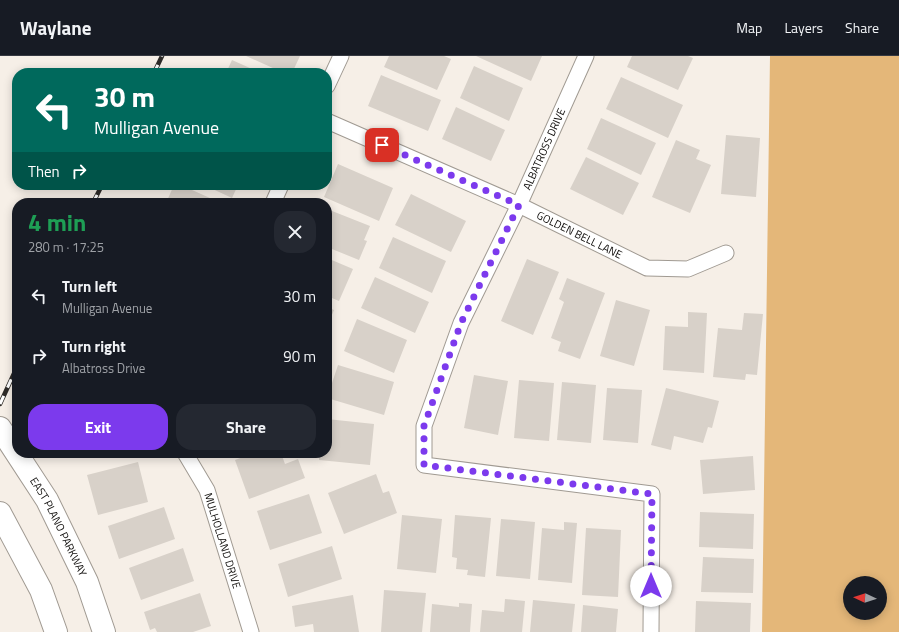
<!DOCTYPE html>
<meta charset="utf-8">
<style>
:root{--surface:#171b24;--page:#242831;--text:#f1f3f6;--muted:#9ea1a6;--line:#363941;--accent:#7c3aed}
body{margin:0;font-family:"Titillium Web",sans-serif;background:var(--page);color:var(--text);height:100vh;display:flex;flex-direction:column;font-size:15px;white-space:nowrap}
*{box-sizing:border-box;margin:0}
p{font-size:13px;color:var(--muted)}
.icon{flex:none;width:22px;height:22px;fill:none;stroke:currentColor;stroke-width:2;stroke-linecap:round;stroke-linejoin:round}
.map{position:relative;flex:1;overflow:hidden}
.sheet{position:absolute;left:12px;top:142px;width:320px;height:260px;display:flex;flex-direction:column;background:var(--surface);border-radius:16px;box-shadow:0 2px 10px #0003}
.sheet>*{flex:none}
.banner{position:absolute;left:12px;top:12px;width:320px;height:122px;border-radius:16px;box-shadow:0 2px 10px #0003;background:#00695c;color:#fff;overflow:hidden}
.needle{width:26px;rotate:274deg}
.buttons{position:absolute;left:843px;top:520px;display:grid;gap:8px}
.buttons a{display:grid;place-items:center;width:44px;height:44px;border-radius:50%;background:var(--surface);box-shadow:0 2px 10px #0003;font-size:20px}
.pin{position:absolute;display:grid;place-items:center;width:34px;height:34px;color:#fff;margin:-17px;border-radius:8px;box-shadow:0 2px 6px #0006}
.me{position:absolute;width:44px;margin:-22px;rotate:0deg;stroke-linejoin:round;filter:drop-shadow(0 0 3px #0008)}
.turn{display:flex;align-items:center;gap:14px;height:84px;padding:0 16px;font-size:18px}
.turn .icon{width:52px;height:52px;stroke-width:2.5}
.turn b{display:block;font-size:28px;line-height:34px}
.then{display:flex;align-items:center;height:38px;padding:0 16px;background:#0003;gap:8px;font-size:15px}
.round{display:grid;place-items:center;flex:none;width:42px;height:42px;border-radius:16px;background:var(--page)}
.head{display:flex;align-items:center;justify-content:space-between;height:68px;padding:0 16px}
h1{font-size:24px;font-weight:700;line-height:30px;color:#1e9e55}
.primary-button{display:flex;gap:8px;margin-top:auto;padding:8px 16px}
.primary-button a{flex:1;height:46px;border-radius:16px;background:var(--accent);color:#fff;font-size:16px;font-weight:700;line-height:46px;text-align:center}
.primary-button a+a{background:var(--page);color:var(--text)}
ul{padding:0;list-style:none}
li{display:flex;align-items:center;gap:12px;height:60px;padding:0 16px}
li div{flex:1}
li b{display:block;font-size:15px}
li em{font-style:normal}
header{display:flex;align-items:center;gap:24px;box-sizing:border-box;height:56px;padding:0 20px;background:var(--surface);border-bottom:1px solid var(--line)}
header strong{font-size:19px}
nav{display:flex;gap:22px;margin-inline-start:auto;font-size:14px}
.map>svg:first-child{display:block}
.green{fill:#e4b779;fill-rule:evenodd}
.building{fill:#d8d1c9}
.lines{fill:none;stroke-linecap:round;stroke-linejoin:round}
.street-casing{stroke:#a09a92;stroke-width:17}
.primary-casing{stroke:#a09a92;stroke-width:24}
.street{stroke:#fff;stroke-width:15}
.primary{stroke:#fff;stroke-width:22}
.rail-casing{stroke:#2e2b28;stroke-width:4.5}
.rail{stroke:#fff;stroke-width:3;stroke-dasharray:9;stroke-linecap:butt}
.route{stroke:#7c3aed;stroke-width:7;stroke-dasharray:0 12.6}
.labels{text-anchor:middle;dominant-baseline:central;stroke-width:4;stroke-linejoin:round;paint-order:stroke}
.street-label{font-size:11px;fill:#0e0c0a;stroke:#fff}
</style>
<header>
<strong>Waylane</strong>
<nav><a>Map</a><a>Layers</a><a>Share</a></nav>
</header>
<div class="map">
<svg width="899" height="576" viewBox="0 0 899 576">
<rect width="100%" height="100%" fill="#f6efe7"/>
<path class="green" d="M770 0H899V576H762ZM850 527H880V557H850Z"/>
<path class="building" d="M246 0H300L292 17H284Z
M389 0H444L451 3 437 34 384 11Z
M476 0H542L531 25Z
M632 0H688L693 2 678 34 627 11Z
M232 4 261 17H226Z
M474 10 523 32 509 65 460 42Z
M381 19 441 44 428 75 368 50Z
M621 21 683 49 668 82 606 53Z
M456 51 505 74 491 105 442 83Z
M601 62 656 87 641 119 587 93Z
M726 79 760 82 756 141 721 138Z
M676 84 700 94 696 103 711 109 690 157 652 141Z
M586 101 639 127 623 159 570 133Z
M338 108 393 132 379 165 324 141Z
M174 129H181L221 147H166Z
M204 129H238L232 142Z
M411 138 466 165 451 196 395 169Z
M327 153 370 170 364 184 367 185 359 204 327 191Z
M393 181 446 205 432 237 379 212Z
M327 202 353 213 339 245 327 240Z
M527 203 559 216 533 279 501 265Z
M375 221 429 246 415 277 361 252Z
M567 222 605 237 580 303 558 295 561 286 551 282 564 246 559 243Z
M616 244 650 254 634 310 600 300Z
M327 251 334 254 327 271Z
M688 256 707 257 704 317 663 314 665 270 688 271Z
M744 257 763 258 757 319 746 318 745 324 713 321 718 272 742 274Z
M357 263 407 284 394 317 344 295Z
M338 309 394 326 384 359 327 342Z
M474 319 508 325 498 379 464 372Z
M519 324 554 327 549 385 514 382Z
M562 326 596 329 591 387 557 384Z
M607 332 642 334 638 387 603 384Z
M666 332 719 345 712 372 708 371 703 387 674 380 671 394 651 389Z
M327 363 374 368 370 409 319 404V397H327Z
M254 397H281L285 408 298 403 305 422 249 443 235 404Z
M753 400 755 434 703 438 700 404Z
M138 406 148 446 98 459 87 419Z
M376 418 383 437 389 435 397 457 344 478 328 437Z
M309 438 322 477 270 494 257 455Z
M164 451 175 483 119 503 108 470Z
M700 456 754 458 753 493 699 491Z
M402 459 442 463 436 517 397 513Z
M455 459 491 462 485 521 467 519 468 514 456 513 457 502 452 501Z
M501 463 535 466 530 523 496 520Z
M564 466 577 467 572 527 538 524 542 472 564 474Z
M586 472 621 474 618 541 582 539Z
M332 490 342 523 288 541 278 508Z
M183 492 194 525 141 544 129 512Z
M703 501 754 503 753 537 701 536Z
M384 534 426 537 422 576H381Z
M200 537 211 570 193 576H157L155 572 150 574 144 556Z
M353 539 359 576H314L313 568 295 571 292 550Z
M505 543 525 545 522 576H480L482 554 504 556Z
M533 544 575 548 572 576H530Z
M696 545 751 547 750 576H695Z
M459 547 472 548 470 576H430L432 548 459 551Z
M583 549 618 553 616 576H581Z"/>
<g class="lines">
<defs>
<g id="street">
<path d="M586 0 519 149 461 267 424 370V409L652 438 651 576"/>
<path d="M327 30 341 0"/>
<path id="s1" d="M327 65 519 149 647 212 688 213 726 197"/>
<path d="M273 147 281 129"/>
<path id="s2" d="M185 397 207 434 251 576"/>
</g>
<g id="primary">
<path id="s3" d="M0 372 47 444 87 526 104 576"/>
<path d="M0 457 41 534 56 576"/>
</g>
</defs>
<use href="#street" class="street-casing"/>
<use href="#primary" class="primary-casing"/>
<use href="#street" class="street"/>
<use href="#primary" class="primary"/>
<defs>
<path id="rail" d="M154 17 162 0
M93 147 102 129
M0 348 17 311"/>
</defs>
<use href="#rail" class="rail-casing"/>
<use href="#rail" class="rail"/>
</g>
<g class="lines">
<path class="route" d="M382 89 519 149 461 267 424 370V409L652 438 651 530"/>
</g>
<g class="labels">
<g class="street-label">
<text transform="translate(544 93) rotate(-66)">ALBATROSS DRIVE</text>
<text stroke="none"><textPath href="#s1" startOffset="277">GOLDEN BELL LANE</textPath></text>
<text stroke="none"><textPath href="#s3" startOffset="115">EAST PLANO PARKWAY</textPath></text>
<text stroke="none"><textPath href="#s2" startOffset="96">MULHOLLAND DRIVE</textPath></text>
</g>
</g>
</svg>
<div class="buttons">
<a><svg class="needle" viewBox="-14 -14 28 28"><path d="M0-13l5 13h-10z" fill="#e53935"/><path d="M0 13l5-13h-10z" fill="#9ea1a6"/></svg></a>
</div>
<div class="pin" style="left:382px;top:89px;background:#d93025"><svg class="icon" aria-label="arrive" viewBox="0 0 24 24"><path d="M6 21V4h12l-3 4 3 4H6"/></svg></div>
<svg class="me" style="left:651px;top:530px" viewBox="-20 -20 40 40"><circle r="19" fill="#fff"/><path d="M0-13L10 11 0 6-10 11z" fill="#7c3aed"/></svg>
<div class="banner">
<div class="turn"><svg class="icon" aria-label="left" viewBox="0 0 24 24"><path d="M17 20v-9H6M10 6l-5 5 5 5"/></svg><div><b>30 m</b>Mulligan Avenue</div></div>
<div class="then">Then<svg class="icon" aria-label="right" viewBox="0 0 24 24"><path d="M7 20v-9h11M14 6l5 5-5 5"/></svg></div>
</div>
<section class="sheet">
<div class="head"><div><h1>4 min</h1><p>280 m · 17:25</p></div><a class="round"><svg class="icon" aria-label="close" viewBox="0 0 24 24"><path d="M6 6l12 12M18 6L6 18"/></svg></a></div>
<ul>
<li><svg class="icon" aria-label="left" viewBox="0 0 24 24"><path d="M17 20v-9H6M10 6l-5 5 5 5"/></svg><div><b>Turn left</b><p>Mulligan Avenue</p></div><em>30 m</em></li>
<li><svg class="icon" aria-label="right" viewBox="0 0 24 24"><path d="M7 20v-9h11M14 6l5 5-5 5"/></svg><div><b>Turn right</b><p>Albatross Drive</p></div><em>90 m</em></li>
</ul>
<div class="primary-button"><a>Exit</a><a>Share</a></div>
</section>
</div>
